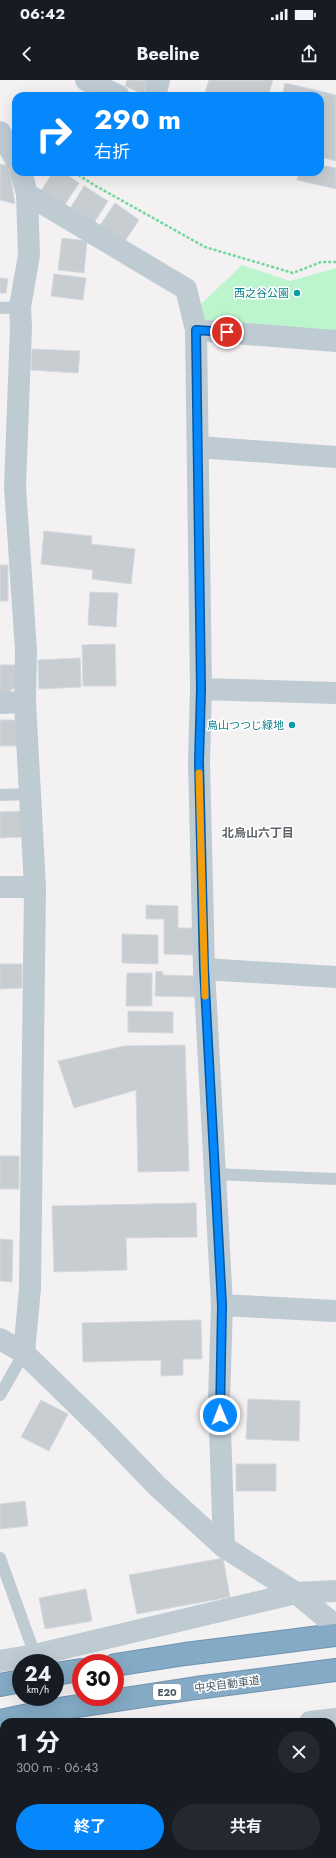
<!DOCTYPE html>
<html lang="ja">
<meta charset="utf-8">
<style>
:root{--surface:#171b24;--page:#242831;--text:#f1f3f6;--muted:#9ea1a6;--accent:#0488fc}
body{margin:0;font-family:Jost,"Noto Sans JP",sans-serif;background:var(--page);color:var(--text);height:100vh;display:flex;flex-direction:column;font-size:15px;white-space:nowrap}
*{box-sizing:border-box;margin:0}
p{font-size:13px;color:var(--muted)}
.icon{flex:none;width:22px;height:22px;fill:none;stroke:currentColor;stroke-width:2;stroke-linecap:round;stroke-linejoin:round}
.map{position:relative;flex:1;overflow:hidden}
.drawer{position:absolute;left:0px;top:1638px;width:336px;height:140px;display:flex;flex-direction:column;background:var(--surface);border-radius:12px 12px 0 0;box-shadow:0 4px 16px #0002}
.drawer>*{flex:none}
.banner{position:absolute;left:12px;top:12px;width:312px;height:84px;border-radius:12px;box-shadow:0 4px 16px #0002;background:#0488fc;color:#fff;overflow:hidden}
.speed{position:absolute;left:12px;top:1574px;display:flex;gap:8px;font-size:20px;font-weight:700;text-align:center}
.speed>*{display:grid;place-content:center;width:52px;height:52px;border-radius:50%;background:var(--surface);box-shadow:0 4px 16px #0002;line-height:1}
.speed small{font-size:10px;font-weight:400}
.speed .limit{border:6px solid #d22;background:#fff;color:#111}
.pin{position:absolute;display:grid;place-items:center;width:34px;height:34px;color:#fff;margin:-17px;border:2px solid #fff;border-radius:50%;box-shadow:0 1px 4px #0007}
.me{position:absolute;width:44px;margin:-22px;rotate:359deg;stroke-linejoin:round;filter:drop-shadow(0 0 3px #0008)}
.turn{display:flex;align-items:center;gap:14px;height:84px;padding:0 16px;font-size:18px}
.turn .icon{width:52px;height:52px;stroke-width:2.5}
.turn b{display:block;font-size:28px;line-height:34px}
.round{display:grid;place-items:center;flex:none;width:42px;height:42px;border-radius:21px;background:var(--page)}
.headline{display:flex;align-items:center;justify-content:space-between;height:68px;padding:0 16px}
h1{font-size:24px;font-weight:700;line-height:30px}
.primary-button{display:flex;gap:8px;margin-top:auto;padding:8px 16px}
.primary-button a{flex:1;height:46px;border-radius:24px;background:var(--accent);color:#fff;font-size:16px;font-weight:700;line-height:46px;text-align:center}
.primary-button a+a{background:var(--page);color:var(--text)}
.status{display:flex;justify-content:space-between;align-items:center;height:28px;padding:0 20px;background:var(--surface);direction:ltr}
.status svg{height:11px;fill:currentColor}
header{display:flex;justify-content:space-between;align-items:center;height:52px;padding:0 16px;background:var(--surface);font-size:18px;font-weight:700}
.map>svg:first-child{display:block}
.green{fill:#bcf5cd}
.building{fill:#c8cdd2;stroke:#d5d8de}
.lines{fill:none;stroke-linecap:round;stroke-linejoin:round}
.motorway-casing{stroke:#6f95b1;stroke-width:24}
.path{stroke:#70d89a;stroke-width:2.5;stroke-dasharray:3 2;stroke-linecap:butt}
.service{stroke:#becbd3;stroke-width:12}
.minor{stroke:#becbd3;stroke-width:22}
.motorway{stroke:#84aac5;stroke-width:22}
.route-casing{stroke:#0358a4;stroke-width:10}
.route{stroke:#0488fc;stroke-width:7}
.slow{stroke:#f59e0b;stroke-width:7}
.culture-dot{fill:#0f9aa8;stroke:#fff;stroke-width:1.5}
.labels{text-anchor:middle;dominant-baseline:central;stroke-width:3;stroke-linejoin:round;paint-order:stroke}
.shield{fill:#fff;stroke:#7e8a91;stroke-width:1}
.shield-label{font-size:10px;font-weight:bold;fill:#475862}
.culture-label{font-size:11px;fill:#0d838f;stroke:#fff;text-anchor:end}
.street-label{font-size:11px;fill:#475862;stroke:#fff}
.neighbourhood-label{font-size:12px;font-weight:bold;fill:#5d6368;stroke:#fff}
</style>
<div class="status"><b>06:42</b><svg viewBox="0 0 49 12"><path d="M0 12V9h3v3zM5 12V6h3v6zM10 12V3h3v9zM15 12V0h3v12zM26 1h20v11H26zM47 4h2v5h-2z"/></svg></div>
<header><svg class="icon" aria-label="back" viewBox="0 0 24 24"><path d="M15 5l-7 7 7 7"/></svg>Beeline<svg class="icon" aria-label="share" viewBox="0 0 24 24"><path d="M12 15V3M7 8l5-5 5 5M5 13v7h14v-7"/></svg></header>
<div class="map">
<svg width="336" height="1778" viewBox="0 0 336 1778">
<rect width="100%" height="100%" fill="#f4f1f2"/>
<path class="green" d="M242 185 290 201 336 188V255L209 246 200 237V225Z"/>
<path class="building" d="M127 0H149L143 14 125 6Z
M209 0H273L268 16H204Z
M285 3 336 15V81L320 77V16H282Z
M0 84 9 86 15 124 0 120Z
M320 85 336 88V109L297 100 299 92H320Z
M53 92H63L79 103 62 129 39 114Z
M84 106 108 121 92 146 68 132Z
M115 123 139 140 121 167 97 150Z
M62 158 87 161 84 193 58 190Z
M54 194 86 198 83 220 51 216Z
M0 198 8 199 6 213H0Z
M32 269 80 271 78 293 31 290Z
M44 451 92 456 91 464 135 469 131 504 92 499 93 490 41 484Z
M0 485H8V521H0Z
M90 512 118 513 116 547 88 545Z
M115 564 116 606H83L82 565Z
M80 578 81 607 39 609 38 580Z
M0 585H15L16 606 9 612 0 613Z
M0 640H16L17 666H0Z
M22 731 23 757 0 758V732Z
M146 825 178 826V848H193V875L164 874V839H146Z
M122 854 158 855V884L122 883Z
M0 884H22V908L0 909Z
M156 891 163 892V895L195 896V917L155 916Z
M127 893H152V926H126Z
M128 931 173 932V953L128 952Z
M185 965 189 1091 138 1092 136 1010 74 1028 58 981 124 966Z
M0 1076H19V1109H0Z
M196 1123 197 1157 126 1158 127 1190 54 1192 52 1126Z
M0 1159 13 1160 12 1202 0 1201Z
M201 1240 202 1279H183V1295L161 1296V1280L83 1282 82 1243Z
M248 1319 300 1321 299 1361 246 1359Z
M41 1320 68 1334 49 1371 21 1357Z
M236 1384H276V1411H236Z
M25 1421 28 1446 0 1449V1424Z
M223 1478 230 1517 137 1534 129 1495Z
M86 1509 92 1541 45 1549 39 1518Z
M62 1774H79L80 1778H63Z"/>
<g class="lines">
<defs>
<path id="motorway" d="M115 1585 185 1574 336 1555
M55 1594 81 1590
M0 1605 21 1601
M0 1641 52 1630 196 1608 336 1590"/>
</defs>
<use href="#motorway" class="motorway-casing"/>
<path class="path" d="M74 92 94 105 205 167 293 193 321 182H336"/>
<path class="service" d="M0 228 20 227
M0 715 30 714
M214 1094 336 1099
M0 1315 24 1273
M0 1478 35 1575"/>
<path class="minor" d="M86 0 119 16
M155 16 159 0
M0 52 16 80
M21 92 27 114 29 175 20 227 21 247 15 407 26 570 25 622 35 807 30 1208 24 1273
M27 114 186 209 196 250 201 609 199 681 204 889 222 1225 219 1321 224 1467
M196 250 336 261
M198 367 336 377
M201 609 336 613
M0 623 25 622
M0 807H35
M204 889 336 897
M222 1225 336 1231
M0 1259 24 1273 103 1350 157 1406 224 1467 296 1513 336 1546
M0 1581 35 1575 296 1513 336 1511
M310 1642 336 1639
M0 1665 4 1664
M332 1753H336
M50 1774 51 1778
M217 1778 236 1774"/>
<use href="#motorway" class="motorway"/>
</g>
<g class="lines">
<defs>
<path id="route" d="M220 1335 222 1225 204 888 199 681 201 609 196 250 227 252"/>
</defs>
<use href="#route" class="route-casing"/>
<use href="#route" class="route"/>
<path class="slow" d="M199 693 205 916"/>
</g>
<g class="culture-dot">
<circle cx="297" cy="213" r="4"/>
<circle cx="292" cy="645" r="4"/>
</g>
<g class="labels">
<rect class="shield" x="153" y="1604" width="28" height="16" rx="3"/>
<g class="shield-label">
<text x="167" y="1612">E20</text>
</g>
<g class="culture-label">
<text x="289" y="213">西之谷公園</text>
<text x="284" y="645">烏山つつじ緑地</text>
</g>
<g class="street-label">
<text transform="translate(227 1604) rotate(-7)">中央自動車道</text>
</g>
<g class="neighbourhood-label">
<text x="258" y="753">北烏山六丁目</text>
</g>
</g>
</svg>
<div class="speed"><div>24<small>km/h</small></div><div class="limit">30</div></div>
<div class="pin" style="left:227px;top:252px;background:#d93025"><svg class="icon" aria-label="arrive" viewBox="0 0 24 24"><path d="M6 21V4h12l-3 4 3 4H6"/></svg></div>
<svg class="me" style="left:220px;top:1335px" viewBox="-20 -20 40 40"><circle r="17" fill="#0488fc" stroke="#fff" stroke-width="3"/><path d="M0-11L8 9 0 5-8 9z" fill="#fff"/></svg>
<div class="banner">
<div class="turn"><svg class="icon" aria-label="right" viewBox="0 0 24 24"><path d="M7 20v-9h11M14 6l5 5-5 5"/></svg><div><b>290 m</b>右折</div></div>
</div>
<section class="drawer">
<div class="headline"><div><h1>1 分</h1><p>300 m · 06:43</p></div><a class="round"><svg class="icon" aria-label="close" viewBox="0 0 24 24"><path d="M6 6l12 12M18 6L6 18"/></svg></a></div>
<div class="primary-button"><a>終了</a><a>共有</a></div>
</section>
</div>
